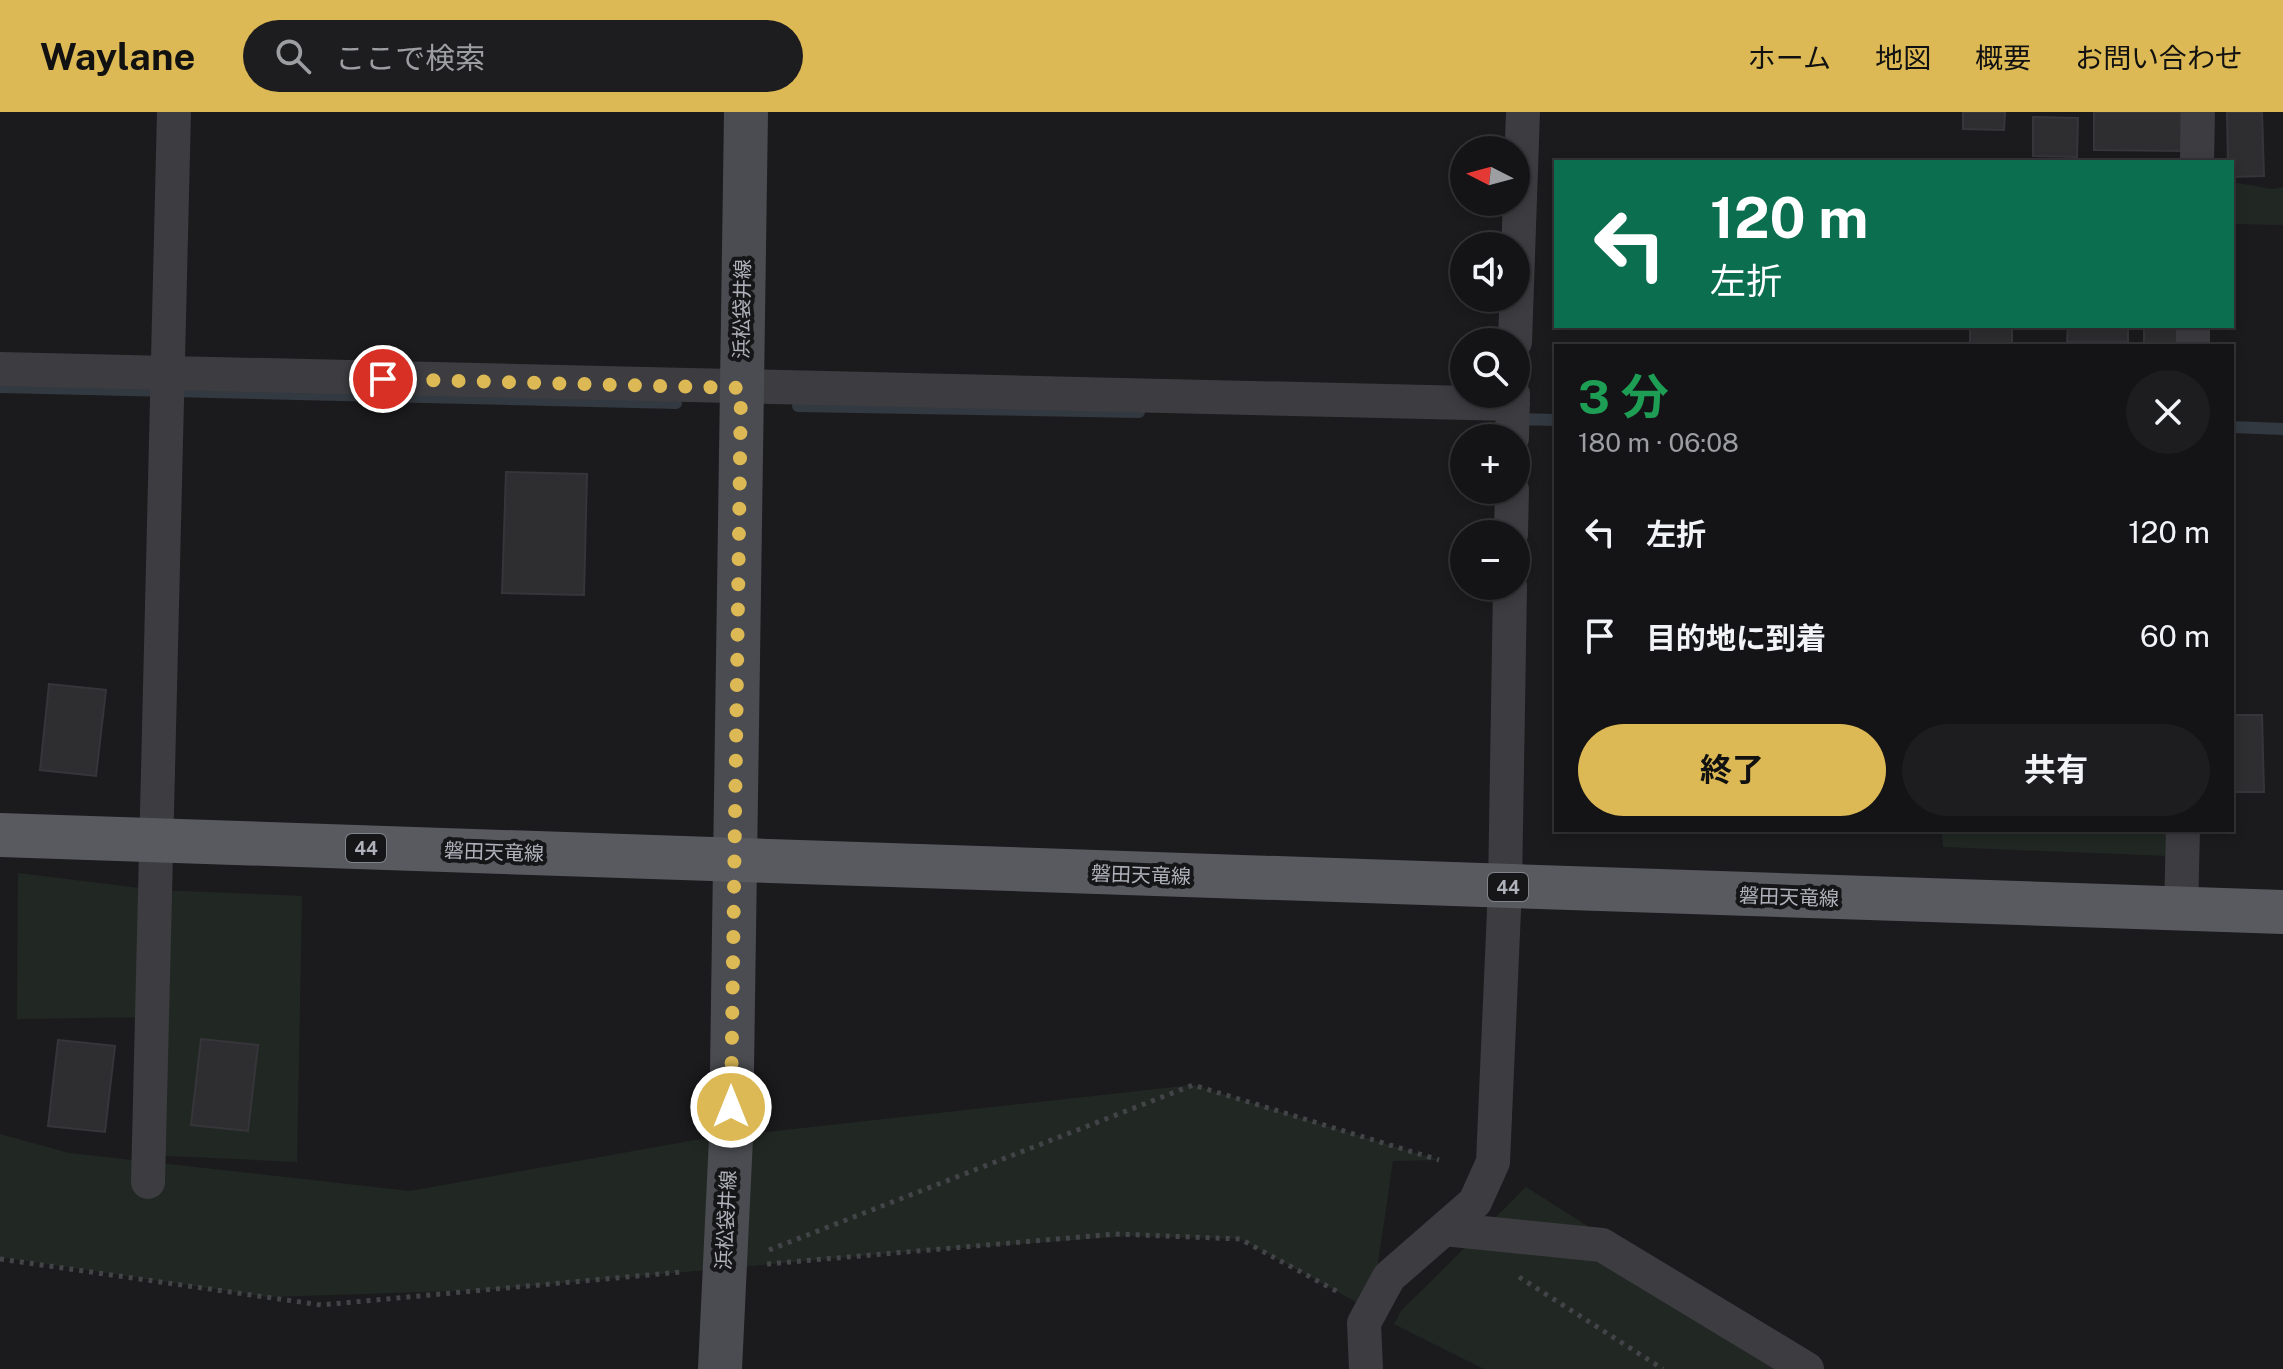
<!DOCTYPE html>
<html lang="ja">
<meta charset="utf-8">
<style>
:root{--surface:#141416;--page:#1d1d1f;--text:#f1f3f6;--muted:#9d9ea1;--line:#333335;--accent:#dcb954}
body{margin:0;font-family:"Public Sans","Noto Sans JP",sans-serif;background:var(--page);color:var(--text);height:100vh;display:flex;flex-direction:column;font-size:30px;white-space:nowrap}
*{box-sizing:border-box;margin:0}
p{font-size:26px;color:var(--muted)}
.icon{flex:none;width:44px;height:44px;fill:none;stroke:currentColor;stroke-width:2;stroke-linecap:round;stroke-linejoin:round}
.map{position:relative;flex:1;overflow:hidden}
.sheet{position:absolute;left:1554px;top:232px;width:680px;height:488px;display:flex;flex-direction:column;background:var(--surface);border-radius:0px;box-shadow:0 4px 12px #0003,0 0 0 2px var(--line)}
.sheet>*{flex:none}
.banner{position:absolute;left:1554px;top:48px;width:680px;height:168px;border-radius:0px;box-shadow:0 4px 12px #0003,0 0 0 2px var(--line);background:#0b6e4f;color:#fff;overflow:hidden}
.needle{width:52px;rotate:276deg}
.tools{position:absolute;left:1450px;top:24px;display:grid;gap:16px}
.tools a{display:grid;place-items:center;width:80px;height:80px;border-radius:50%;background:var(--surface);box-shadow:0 4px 12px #0003,0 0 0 2px var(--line);font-size:40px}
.pin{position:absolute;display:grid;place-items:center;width:68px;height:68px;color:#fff;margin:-34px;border:4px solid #fff;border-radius:50%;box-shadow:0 2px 8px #0007}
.me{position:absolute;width:88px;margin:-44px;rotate:0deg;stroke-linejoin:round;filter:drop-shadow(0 0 6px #0008)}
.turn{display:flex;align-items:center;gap:28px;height:168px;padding:0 24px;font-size:36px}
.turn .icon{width:104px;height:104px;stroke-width:2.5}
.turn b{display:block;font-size:56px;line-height:68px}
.round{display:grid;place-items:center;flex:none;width:84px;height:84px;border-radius:42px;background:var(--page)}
.summary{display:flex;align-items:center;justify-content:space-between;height:136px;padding:0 24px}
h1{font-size:48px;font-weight:700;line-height:60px;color:#1e9e55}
.primary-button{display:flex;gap:16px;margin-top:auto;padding:16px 24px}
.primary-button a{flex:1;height:92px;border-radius:48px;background:var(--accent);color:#111;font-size:32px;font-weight:700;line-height:92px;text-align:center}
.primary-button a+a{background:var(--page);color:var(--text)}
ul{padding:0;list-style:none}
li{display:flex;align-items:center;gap:24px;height:104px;padding:0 24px}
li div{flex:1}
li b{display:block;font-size:30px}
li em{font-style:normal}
header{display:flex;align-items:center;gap:48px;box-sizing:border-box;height:112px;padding:0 40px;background:var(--accent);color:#111}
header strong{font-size:38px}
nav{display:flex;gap:44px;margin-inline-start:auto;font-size:28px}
.search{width:560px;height:72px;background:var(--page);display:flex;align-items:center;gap:20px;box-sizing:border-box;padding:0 28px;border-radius:44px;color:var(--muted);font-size:30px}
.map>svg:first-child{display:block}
.green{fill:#212823}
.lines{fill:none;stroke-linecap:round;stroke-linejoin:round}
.stream{stroke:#323940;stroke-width:12}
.building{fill:#2e2e31;stroke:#363539;stroke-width:2}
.path{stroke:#434448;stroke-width:5;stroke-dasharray:4 6;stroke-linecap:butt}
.minor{stroke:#3d3d41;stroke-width:34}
.secondary{stroke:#4b4c51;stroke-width:44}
.primary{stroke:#595a60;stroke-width:44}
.route{stroke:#dcb954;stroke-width:14;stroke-dasharray:0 25.2}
.labels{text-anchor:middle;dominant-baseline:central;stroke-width:8;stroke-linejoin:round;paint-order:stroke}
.shield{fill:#161618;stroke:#81838a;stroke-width:2}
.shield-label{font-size:18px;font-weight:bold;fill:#afb2bb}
.street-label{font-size:20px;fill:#afb2bb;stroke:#161618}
</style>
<header>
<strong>Waylane</strong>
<div class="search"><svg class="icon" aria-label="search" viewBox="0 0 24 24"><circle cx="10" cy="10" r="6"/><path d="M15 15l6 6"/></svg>ここで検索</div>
<nav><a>ホーム</a><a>地図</a><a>概要</a><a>お問い合わせ</a></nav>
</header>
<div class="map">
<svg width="2283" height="1257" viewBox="0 0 2283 1257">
<rect width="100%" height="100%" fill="#1b1b1d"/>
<path class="green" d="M2232 70 2272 77 2283 75V113L2232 112Z
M1942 718H2168V744L1943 735Z
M18 761 156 778 302 784 297 1050 149 1043 152 905 17 907Z
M1193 973 1439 1048 1393 1049 1371 1198 1240 1127 1130 1124 894 1141 487 1178 268 1185 0 1145V1022L69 1041 410 1079 695 1028Z
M1526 1075 1813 1257H1484L1394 1212 1401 1199Z"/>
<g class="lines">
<path class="stream" d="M0 275 676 291
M798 294 1139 300
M1513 307 1556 308
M2232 315 2283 317"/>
</g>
<path class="building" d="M1963 0H2005L2004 18 1963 17Z
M2094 0H2181V39L2094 38Z
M2227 0H2262L2264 64 2232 65V50H2228Z
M2033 5 2078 6 2077 45 2033 44Z
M1970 214H2012V234H1970Z
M2068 214H2128V230H2067Z
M2144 214H2177L2178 231H2144Z
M506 360 587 362 584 483 502 481Z
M49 572 106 578 96 664 40 658Z
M2232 603H2262L2264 680H2234Z
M201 927 258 933 248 1019 191 1013Z
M58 928 115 934 105 1020 48 1014Z"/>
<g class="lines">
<path class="path" d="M769 1138 1193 973 1439 1048
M0 1147 321 1193 681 1160
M767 1152 1115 1122 1240 1127 1338 1180
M1519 1165 1663 1257"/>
<path class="minor" d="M2197 50 2198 0
M1515 230 1523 0
M2193 234V214
M0 257 1513 292
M1512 326 1513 282
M1511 422 1512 378
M2181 798 2183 718
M148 1070 174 0
M1444 1117 1602 1133 1807 1257
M1366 1257 1364 1211 1389 1165 1475 1090 1493 1050 1505 775 1510 474"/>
<path class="secondary" d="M720 1257 731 1026 746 0"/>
<path class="primary" d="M0 723 2283 800"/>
</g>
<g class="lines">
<path class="route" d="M383 267 741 276 731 995"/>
</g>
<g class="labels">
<g class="shield">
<rect x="346" y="722" width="40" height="28" rx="6"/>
<rect x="1488" y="761" width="40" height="28" rx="6"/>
</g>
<g class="shield-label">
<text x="366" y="736">44</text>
<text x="1508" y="775">44</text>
</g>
<g class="street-label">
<text transform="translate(742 197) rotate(-89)">浜松袋井線</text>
<text transform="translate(494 740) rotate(2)">磐田天竜線</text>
<text transform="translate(1141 763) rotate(2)">磐田天竜線</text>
<text transform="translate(1789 785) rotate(2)">磐田天竜線</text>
<text transform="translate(726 1108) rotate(-87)">浜松袋井線</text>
</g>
</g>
</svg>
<div class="tools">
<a><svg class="needle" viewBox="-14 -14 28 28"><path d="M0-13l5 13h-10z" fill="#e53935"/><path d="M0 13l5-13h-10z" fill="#9d9ea1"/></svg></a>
<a><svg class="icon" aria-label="sound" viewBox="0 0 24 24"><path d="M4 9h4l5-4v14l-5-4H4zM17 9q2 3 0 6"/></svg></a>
<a><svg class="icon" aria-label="search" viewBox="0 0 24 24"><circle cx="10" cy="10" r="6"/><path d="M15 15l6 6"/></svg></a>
<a>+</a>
<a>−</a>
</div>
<div class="pin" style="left:383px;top:267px;background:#d93025"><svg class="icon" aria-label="arrive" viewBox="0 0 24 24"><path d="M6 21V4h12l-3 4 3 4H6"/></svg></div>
<svg class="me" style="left:731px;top:995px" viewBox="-20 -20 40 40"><circle r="17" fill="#dcb954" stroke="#fff" stroke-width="3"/><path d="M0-11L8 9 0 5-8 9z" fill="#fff"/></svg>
<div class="banner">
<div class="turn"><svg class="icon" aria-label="left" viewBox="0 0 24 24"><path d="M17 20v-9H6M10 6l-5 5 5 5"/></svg><div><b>120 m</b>左折</div></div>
</div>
<section class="sheet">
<div class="summary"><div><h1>3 分</h1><p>180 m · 06:08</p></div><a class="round"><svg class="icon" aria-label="close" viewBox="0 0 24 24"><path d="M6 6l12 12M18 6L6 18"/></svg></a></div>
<ul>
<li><svg class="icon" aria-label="left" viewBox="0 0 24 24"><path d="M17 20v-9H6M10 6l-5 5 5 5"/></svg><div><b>左折</b></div><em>120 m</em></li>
<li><svg class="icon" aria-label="arrive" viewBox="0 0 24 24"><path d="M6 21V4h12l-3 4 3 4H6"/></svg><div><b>目的地に到着</b></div><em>60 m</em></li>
</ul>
<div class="primary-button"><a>終了</a><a>共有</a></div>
</section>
</div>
